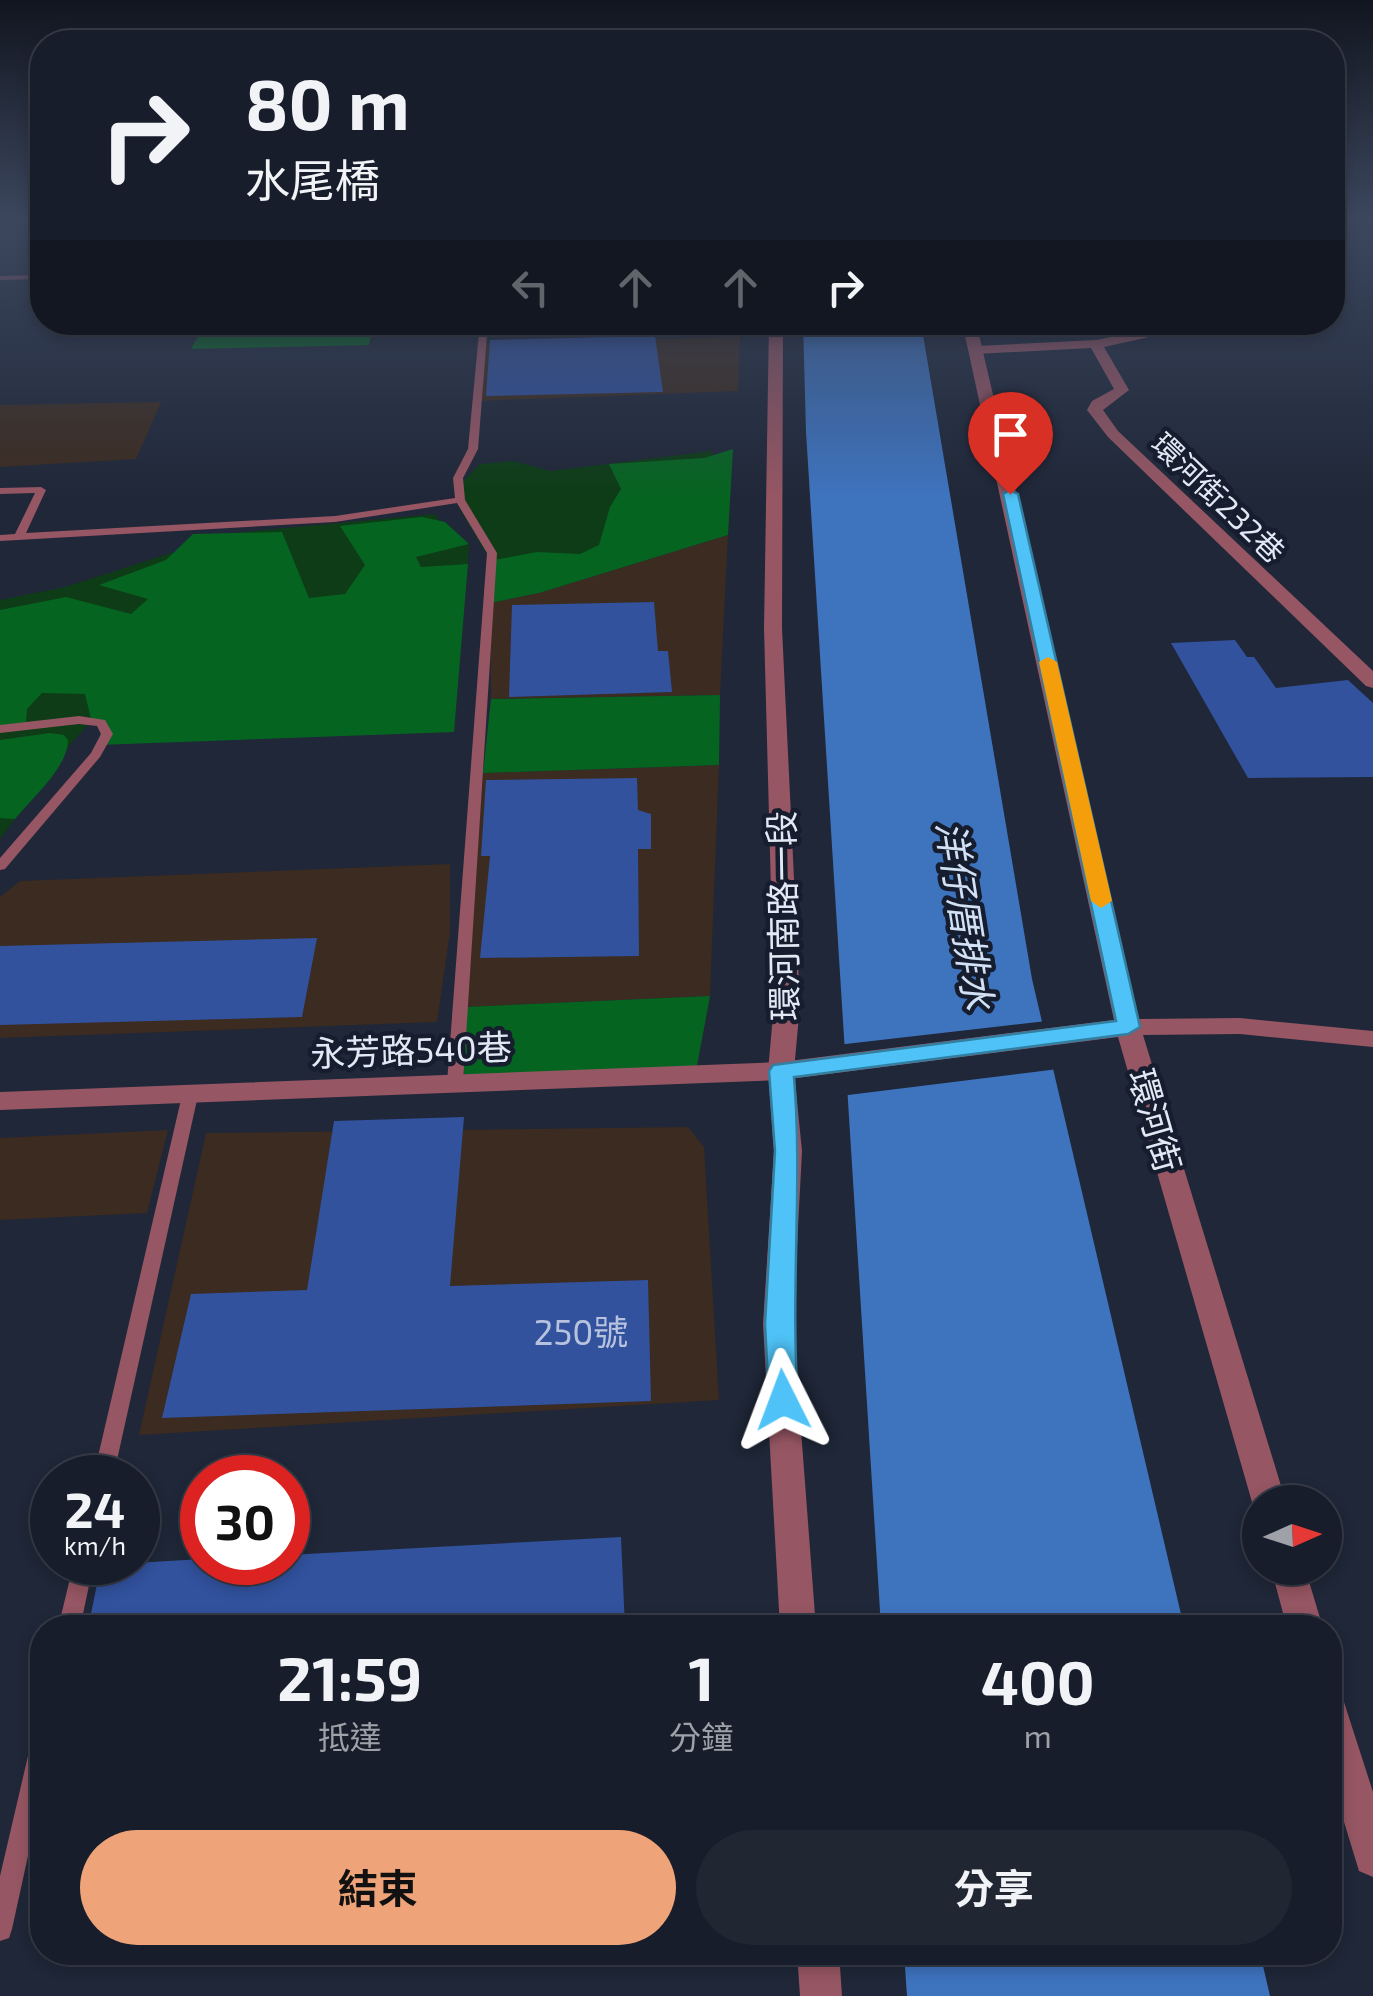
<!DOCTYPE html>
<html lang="zh-TW">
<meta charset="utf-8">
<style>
:root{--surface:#171d2a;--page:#202632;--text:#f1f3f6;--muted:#9ea2a8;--line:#363b47;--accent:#efa378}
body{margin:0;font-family:"Exo 2","Noto Sans TC",sans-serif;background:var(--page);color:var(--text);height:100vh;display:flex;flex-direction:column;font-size:38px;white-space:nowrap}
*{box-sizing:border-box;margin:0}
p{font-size:32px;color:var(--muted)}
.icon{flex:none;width:55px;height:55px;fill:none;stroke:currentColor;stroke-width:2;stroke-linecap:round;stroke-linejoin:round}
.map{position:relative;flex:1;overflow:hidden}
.side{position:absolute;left:30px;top:1615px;width:1312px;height:350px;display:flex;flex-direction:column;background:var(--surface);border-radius:40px;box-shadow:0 5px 15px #0003,0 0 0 2px var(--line)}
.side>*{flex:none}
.hud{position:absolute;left:30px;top:30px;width:1315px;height:305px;border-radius:40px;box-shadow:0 5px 15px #0003,0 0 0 2px var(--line);background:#171d2a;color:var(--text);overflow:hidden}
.needle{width:65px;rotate:87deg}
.tools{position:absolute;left:1242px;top:1485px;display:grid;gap:20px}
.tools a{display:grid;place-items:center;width:100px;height:100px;border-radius:50%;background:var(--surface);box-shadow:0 5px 15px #0003,0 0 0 2px var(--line);font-size:50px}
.speed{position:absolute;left:30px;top:1455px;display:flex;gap:20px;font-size:50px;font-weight:700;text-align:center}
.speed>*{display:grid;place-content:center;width:130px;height:130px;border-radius:50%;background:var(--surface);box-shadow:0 5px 15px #0003,0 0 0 2px var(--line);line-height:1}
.speed small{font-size:25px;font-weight:400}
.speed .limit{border:15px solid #d22;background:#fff;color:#111}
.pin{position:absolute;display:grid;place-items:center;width:85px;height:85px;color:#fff;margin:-102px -42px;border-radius:50% 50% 50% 0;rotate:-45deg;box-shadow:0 0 10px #0007}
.pin .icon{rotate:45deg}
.me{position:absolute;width:110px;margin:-55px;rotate:357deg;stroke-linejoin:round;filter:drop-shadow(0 0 8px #0008)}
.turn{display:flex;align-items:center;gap:35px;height:210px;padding:0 50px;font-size:45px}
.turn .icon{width:130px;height:130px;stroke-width:2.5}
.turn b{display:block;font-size:70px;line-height:85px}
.lanes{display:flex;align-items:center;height:95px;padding:0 50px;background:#0003;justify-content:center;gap:50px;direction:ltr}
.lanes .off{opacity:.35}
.eta{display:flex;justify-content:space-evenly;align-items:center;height:170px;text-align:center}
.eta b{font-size:60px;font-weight:700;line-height:70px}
.action{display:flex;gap:20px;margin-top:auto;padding:20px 50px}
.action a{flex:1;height:115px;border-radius:60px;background:var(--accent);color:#111;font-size:40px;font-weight:700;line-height:115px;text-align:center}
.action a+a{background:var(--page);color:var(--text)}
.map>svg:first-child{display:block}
.industrial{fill:#3b2b20}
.green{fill:#0d3c16}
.forest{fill:#066421}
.water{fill:#3e73be}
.pier{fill:#1f2738}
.building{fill:#32529e}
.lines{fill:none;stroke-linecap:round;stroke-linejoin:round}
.service{fill:#965663;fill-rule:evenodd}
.minor{fill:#965663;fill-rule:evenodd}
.tertiary{fill:#965663;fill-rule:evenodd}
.route{fill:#4fc3f7;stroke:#337fa1;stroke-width:2.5}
.slow{fill:#f59e0b}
.labels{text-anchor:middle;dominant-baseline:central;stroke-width:9;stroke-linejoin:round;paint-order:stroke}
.far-street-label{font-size:30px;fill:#e3e9f4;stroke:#161d2e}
.street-label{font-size:35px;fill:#e3e9f4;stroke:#161d2e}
.near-number-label{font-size:35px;fill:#b7c3de}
.water-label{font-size:38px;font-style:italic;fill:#d2e1f5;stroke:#161d2e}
</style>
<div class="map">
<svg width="1373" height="1996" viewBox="0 0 1373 1996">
<rect width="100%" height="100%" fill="#1f2738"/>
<path class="industrial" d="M205 322 469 323 201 331Z
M740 337 738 391 478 401 484 343Z
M161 402 136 459 0 467V405Z
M728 535 720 695 491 699 490 603 539 593Z
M719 765 710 996 465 1007 483 773Z
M450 864V932L437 1022 0 1038V897L20 881Z
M688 1127 704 1147 719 1400 139 1435 206 1133Z
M168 1130 147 1213 0 1220V1138Z"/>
<path class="green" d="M712 451V531L505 586 456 502 458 486 480 464 513 461 551 471Z
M435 514 457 547 469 544 468 564 148 658 5 817 15 819 0 839V600L65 587 234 533Z"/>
<path class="forest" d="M373 327 369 345 191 349 201 331Z
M733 449 728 535 539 593 490 603 489 561 537 552 580 554 599 545 610 507 621 489 609 464 704 458Z
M422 517 445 522 469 544 416 557 421 567 468 564 454 732 98 745 103 723 91 719 85 694 42 693 27 709 26 725 0 728V610L66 597 131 614 148 599 99 585 166 560 193 534 282 532 309 598 345 594 365 565 340 526Z
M720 695 719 765 483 773 491 699Z
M50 733 64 735 68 740C68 767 33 797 15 819L0 818V740Z
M710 996 697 1066 464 1076 465 1007Z"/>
<path class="water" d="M803 323H921L1032 979 1184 1627H881L806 432Z
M904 1953H1260L1270 1996H907Z"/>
<path class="pier" d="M1047 1021 1058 1069 840 1096 837 1045Z"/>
<path class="building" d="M655 336 663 392 486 396 490 340Z
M654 602 658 651H668L672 692 509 697 512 605Z
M1235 640 1247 657H1254L1276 688 1348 680 1373 703V777L1248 778 1171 643Z
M637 778 638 810 651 814V849H638L639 956 480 958 490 856H481L486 780Z
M317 938 302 1017 0 1025V946Z
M464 1117 450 1286 648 1280 651 1401 162 1418 191 1294 307 1290 334 1121Z
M621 1537 625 1628H88L101 1565 202 1559V1562H288V1555Z"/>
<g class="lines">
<path class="service" d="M0 218H6L0 222Z
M42 275V279L0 280V276Z
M480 322H488L478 449 463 478 465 500 497 553 463 1083 455 1088 447 1083 487 553 457 503 335 522 0 541V535L15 534 35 493 0 494V488L41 487 46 490 26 533 335 516 455 498 453 478 468 449Z
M79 716 105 720 113 734 100 757 5 869 0 870V858L91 753 101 734 97 726 79 724 0 733V725Z
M191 1086 199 1091 113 1478H93L183 1091Z
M74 1562H94L80 1628H58Z
M42 1732V1792L12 1929 9 1938 0 1941V1876L31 1743 34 1735Z"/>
<path class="minor" d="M769 322H783L782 628 800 1004 794 1071 802 1151 793 1324 816 1628H780L763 1324 774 1151 768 1071 774 1004 764 628Z
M1187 322H1217L1104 347 1129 390 1103 410 1118 431 1373 671V688L1366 686 1108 437 1087 410 1092 401 1114 389 1091 348 977 354 970 350 977 346 1096 340Z
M797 1952H839L842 1996H800Z"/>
<path class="tertiary" d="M962 322H976L1139 1019 1240 1018 1373 1031V1047L1240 1034 1143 1035 1286 1502H1260V1513L1252 1502 1118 1037 781 1080 0 1110V1092L781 1062 1114 1020Z
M1271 1568H1305L1323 1628H1287Z
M1330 1693 1343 1699 1373 1792V1877L1359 1871 1330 1776Z"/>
</g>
<linearGradient id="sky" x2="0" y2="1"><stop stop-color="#11151f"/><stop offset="0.44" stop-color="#3c475e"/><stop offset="1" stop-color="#3c475e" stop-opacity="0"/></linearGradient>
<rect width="1373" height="497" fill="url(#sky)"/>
<path class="route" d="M1010 490 1018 494 1140 1027 1128 1034 794 1077C803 1185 790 1292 798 1400L793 1408 783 1412 773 1408 769 1400 765 1324 775 1151 769 1071 773 1065 1116 1021 1003 494Z"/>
<path class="slow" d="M1048 657 1057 662 1112 901 1101 908 1091 901 1039 662Z"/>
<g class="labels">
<g class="far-street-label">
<text transform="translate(1219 497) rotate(44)">環河街232巷</text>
</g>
<g class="street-label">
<text transform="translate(782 916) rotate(-91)">環河南路一段</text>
<text transform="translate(411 1049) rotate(-2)">永芳路540巷</text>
<text transform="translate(1156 1120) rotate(74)">環河街</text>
</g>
<g class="near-number-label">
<text x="581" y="1331">250號</text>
</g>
<g class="water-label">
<text transform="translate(966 915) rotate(81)">洋仔厝排水</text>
</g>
</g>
</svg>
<div class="tools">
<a><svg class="needle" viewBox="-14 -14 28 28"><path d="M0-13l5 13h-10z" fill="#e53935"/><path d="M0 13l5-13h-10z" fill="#9ea2a8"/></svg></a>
</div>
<div class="speed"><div>24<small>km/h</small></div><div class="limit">30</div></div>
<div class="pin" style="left:1010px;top:494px;background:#d93025"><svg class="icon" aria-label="arrive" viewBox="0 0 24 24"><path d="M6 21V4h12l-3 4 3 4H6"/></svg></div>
<svg class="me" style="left:783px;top:1400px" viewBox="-20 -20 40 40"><path d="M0-17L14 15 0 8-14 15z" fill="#4fc3f7" stroke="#fff" stroke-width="4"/></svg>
<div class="hud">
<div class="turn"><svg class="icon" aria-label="right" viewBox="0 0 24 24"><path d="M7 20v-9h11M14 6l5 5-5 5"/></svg><div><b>80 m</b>水尾橋</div></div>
<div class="lanes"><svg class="icon off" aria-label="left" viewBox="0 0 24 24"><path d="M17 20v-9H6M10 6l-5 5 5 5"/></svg><svg class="icon off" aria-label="ahead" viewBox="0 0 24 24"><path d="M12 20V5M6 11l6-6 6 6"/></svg><svg class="icon off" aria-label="ahead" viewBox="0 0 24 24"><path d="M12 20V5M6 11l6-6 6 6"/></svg><svg class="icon" aria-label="right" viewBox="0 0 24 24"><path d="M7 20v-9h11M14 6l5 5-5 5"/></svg></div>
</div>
<section class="side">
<div class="eta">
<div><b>21:59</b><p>抵達</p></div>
<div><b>1</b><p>分鐘</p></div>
<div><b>400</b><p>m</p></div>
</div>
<div class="action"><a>結束</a><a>分享</a></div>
</section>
</div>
